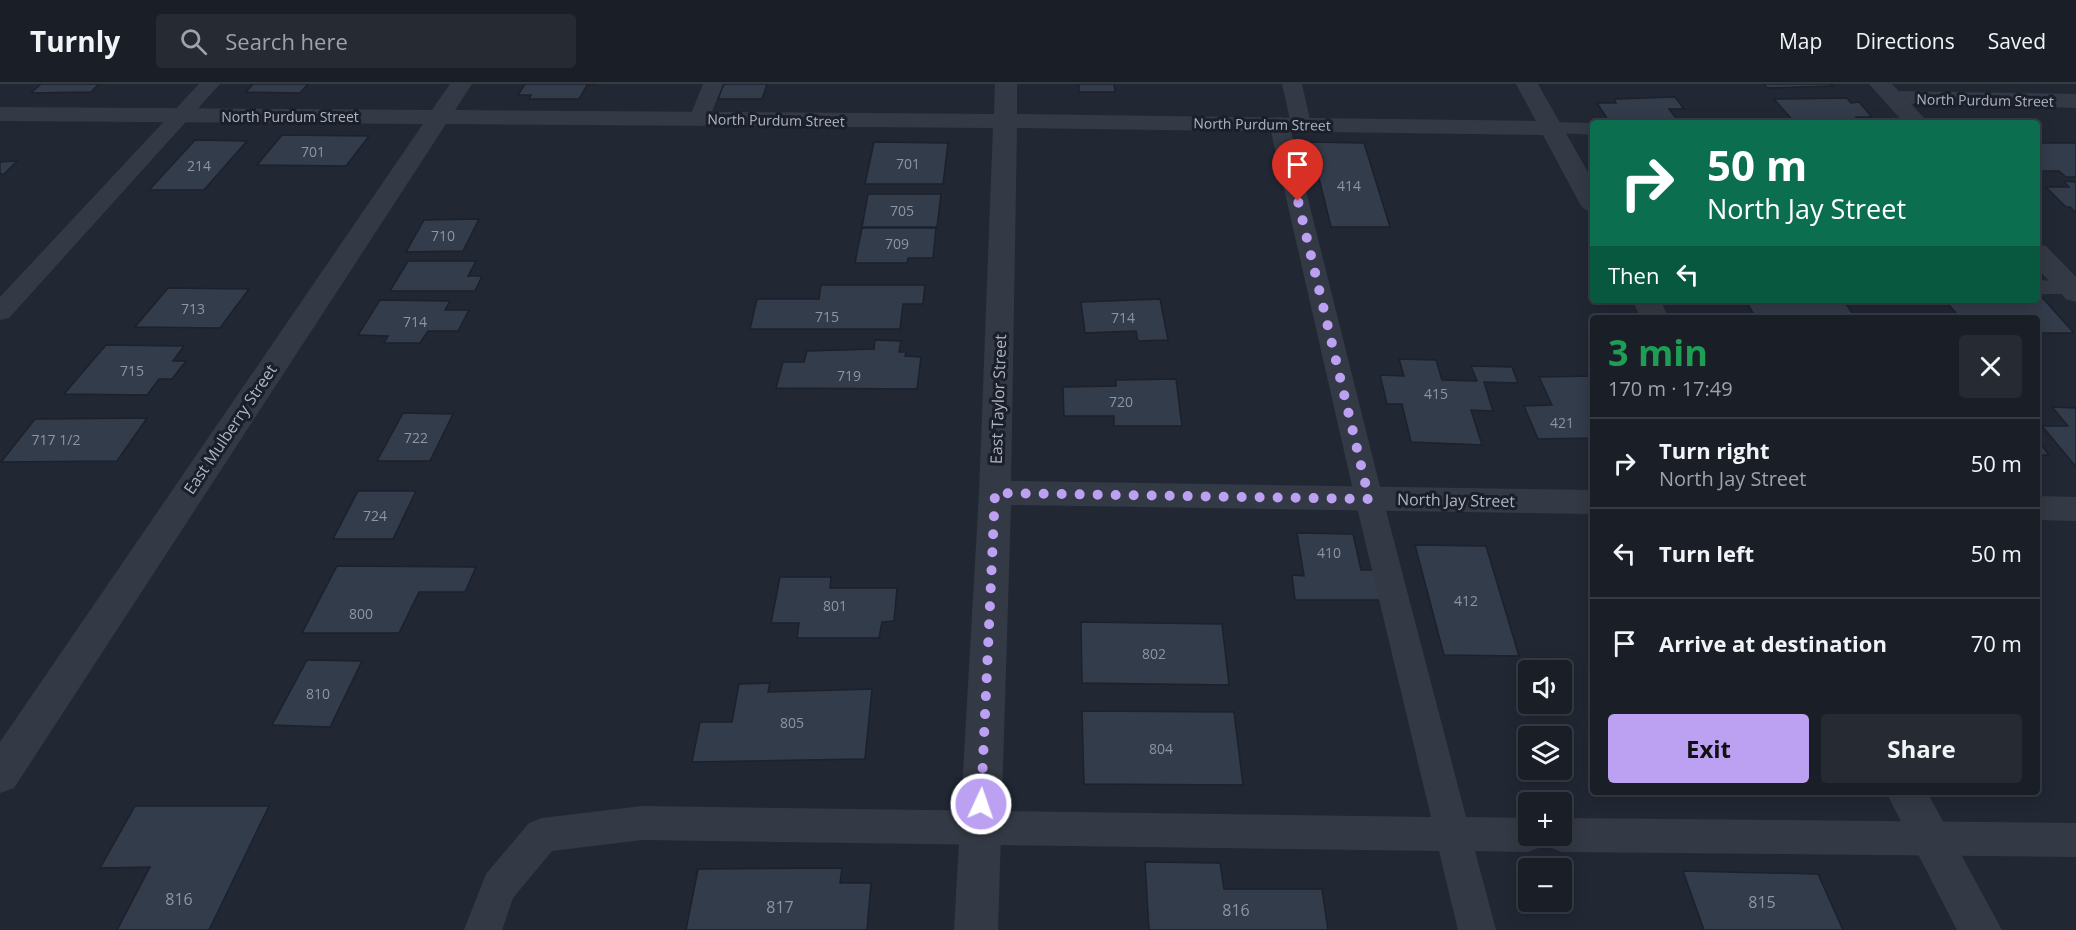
<!DOCTYPE html>
<meta charset="utf-8">
<style>
:root{--surface:#191e27;--page:#262b33;--text:#f1f3f6;--muted:#9fa2a7;--line:#373c44;--accent:#bca0f2}
body{margin:0;font-family:"Open Sans",sans-serif;background:var(--page);color:var(--text);height:100vh;display:flex;flex-direction:column;font-size:22px;white-space:nowrap}
*{box-sizing:border-box;margin:0}
p{font-size:20px;color:var(--muted)}
.icon{flex:none;width:33px;height:33px;fill:none;stroke:currentColor;stroke-width:2;stroke-linecap:round;stroke-linejoin:round}
.map{position:relative;flex:1;overflow:hidden}
.panel{position:absolute;left:1590px;top:231px;width:450px;height:480px;display:flex;flex-direction:column;background:var(--surface);border-radius:6px;box-shadow:0 3px 15px #0003,0 0 0 2px var(--line)}
.panel>*{flex:none}
.top-card{position:absolute;left:1590px;top:36px;width:450px;height:183px;border-radius:6px;box-shadow:0 3px 15px #0003,0 0 0 2px var(--line);background:#0b6e4f;color:#fff;overflow:hidden}
.buttons{position:absolute;left:1518px;top:576px;display:grid;gap:12px}
.buttons a{display:grid;place-items:center;width:54px;height:54px;border-radius:6px;background:var(--surface);box-shadow:0 3px 15px #0003,0 0 0 2px var(--line);font-size:30px}
.pin{position:absolute;display:grid;place-items:center;width:51px;height:51px;color:#fff;margin:-62px -26px;border-radius:50% 50% 50% 0;rotate:-45deg;box-shadow:0 0 6px #0007}
.pin .icon{rotate:45deg}
.me{position:absolute;width:66px;margin:-33px;rotate:3deg;stroke-linejoin:round;filter:drop-shadow(0 0 4px #0008)}
.turn{display:flex;align-items:center;gap:21px;height:126px;padding:0 18px;font-size:27px}
.turn .icon{width:78px;height:78px;stroke-width:2.5}
.turn b{display:block;font-size:42px;line-height:51px}
.then{display:flex;align-items:center;height:57px;padding:0 18px;background:#0003;gap:12px;font-size:22px}
.round{display:grid;place-items:center;flex:none;width:63px;height:63px;border-radius:6px;background:var(--page)}
.overview{display:flex;align-items:center;justify-content:space-between;height:102px;padding:0 18px}
h1{font-size:36px;font-weight:700;line-height:45px;color:#1e9e55}
.primary-button{display:flex;gap:12px;margin-top:auto;padding:12px 18px}
.primary-button a{flex:1;height:69px;border-radius:6px;background:var(--accent);color:#111;font-size:24px;font-weight:700;line-height:69px;text-align:center}
.primary-button a+a{background:var(--page);color:var(--text)}
ul{padding:0;list-style:none}
li{display:flex;align-items:center;gap:18px;height:90px;padding:0 18px;border-top:2px solid var(--line)}
li div{flex:1}
li b{display:block;font-size:22px}
li em{font-style:normal}
header{display:flex;align-items:center;gap:36px;box-sizing:border-box;height:84px;padding:0 30px;background:var(--surface);border-bottom:2px solid var(--line)}
header strong{font-size:28px}
nav{display:flex;gap:33px;margin-inline-start:auto;font-size:21px}
.search{width:420px;height:54px;background:var(--page);display:flex;align-items:center;gap:15px;box-sizing:border-box;padding:0 21px;border-radius:6px;color:var(--muted);font-size:22px}
.map>svg:first-child{display:block}
.building{fill:#333c4b;stroke:#1c212c;stroke-width:1.5}
.lines{fill:none;stroke-linecap:round;stroke-linejoin:round}
.service{fill:#343a45;fill-rule:evenodd}
.minor{fill:#343a45;fill-rule:evenodd}
.tertiary{fill:#343a45;fill-rule:evenodd}
.route{stroke:#bca0f2;stroke-width:10;stroke-dasharray:0 18}
.labels{text-anchor:middle;dominant-baseline:central;stroke-width:6;stroke-linejoin:round;paint-order:stroke}
.far-street-label{font-size:14px;fill:#aeb5c2;stroke:#1a1f2a}
.number-label{font-size:14px;fill:#8d95a2}
.street-label{font-size:16px;fill:#aeb5c2;stroke:#1a1f2a}
.near-number-label{font-size:16px;fill:#8d95a2}
</style>
<header>
<strong>Turnly</strong>
<div class="search"><svg class="icon" aria-label="search" viewBox="0 0 24 24"><circle cx="10" cy="10" r="6"/><path d="M15 15l6 6"/></svg>Search here</div>
<nav><a>Map</a><a>Directions</a><a>Saved</a></nav>
</header>
<div class="map">
<svg width="2076" height="846" viewBox="0 0 2076 846">
<rect width="100%" height="100%" fill="#212834"/>
<path class="building" d="M41 0H99L91 8 31 9Z
M253 0H308L300 9 246 8Z
M525 0H596L587 1 579 15H529L531 11H518Z
M724 0H767L762 15H718Z
M1079 0H1114L1115 8H1079Z
M1764 0H1830L1833 2 1767 4Z
M1675 13 1684 25H1669L1679 38 1610 39 1597 19H1616L1614 15Z
M1847 14 1851 19 1859 18 1872 33H1856L1861 39H1795L1774 15Z
M282 51 369 52 346 82 257 81Z
M195 56 247 57 204 106H149Z
M874 58 948 59 943 100H865Z
M1310 58 1364 59 1390 143H1331Z
M2037 59H2076V93H2066L2059 87H2037Z
M17 77 4 90H0V78Z
M2064 97 2076 98V129L2070 123H2066L2046 103H2069Z
M868 110H941L937 143H862Z
M479 135 463 167 406 168 424 136Z
M862 144H936L933 174H908L907 179H855Z
M408 177H476L468 192H482L475 207H390Z
M821 201H925L923 220H903L900 245H750L757 215H819Z
M168 204 249 205 220 244 135 243Z
M2037 211H2040L2074 249H2037V234H1960L1945 216H2037Z
M1160 215 1168 256 1138 257 1136 247 1085 249 1081 218Z
M380 216 450 217 445 226H469L458 247H428L420 259H384L388 252 358 251Z
M1745 216H1843L1856 234H1756Z
M875 256 901 257 899 268H906L905 272 921 273 917 305 776 304 783 278H804L807 267 874 265Z
M106 261 184 262 173 277H186L172 295H159L147 311 64 310Z
M1399 275 1436 276 1442 296 1477 297 1471 282 1512 283 1518 299 1484 298 1493 327 1471 326 1482 361 1411 358 1402 320H1387L1380 291 1404 292Z
M1593 292V354L1538 355 1524 322 1552 321 1539 293Z
M1176 295 1182 342H1114V332H1064L1063 303 1116 302V296Z
M2052 323 2076 324V383L2042 342H2068Z
M403 329 453 330 430 377H377Z
M147 334 117 377 1 378 35 335Z
M2037 355 2049 371H2037Z
M358 407H416L393 455H333Z
M1297 449 1353 450 1361 486H1374L1381 516H1295L1292 491 1304 492Z
M1415 461 1486 462 1519 572 1444 571Z
M337 482 476 483 465 508H419L399 549H302Z
M780 493H831L830 504H897L894 537 882 538 879 554H797L799 539H771Z
M1081 538 1222 540 1229 601 1082 599Z
M307 576 362 577 330 643 272 641Z
M770 599 768 608 872 605 865 675 692 678 700 638H732L739 600Z
M1082 627 1234 628 1243 701 1084 700Z
M1677 708H1798L1800 712H1679Z
M135 722H269L209 846H117L150 783 100 784Z
M1145 778 1220 779 1224 805H1322L1328 846H1149Z
M842 784 840 799H871L867 846H686L698 785Z
M1683 787 1818 790 1843 846H1704Z"/>
<g class="lines">
<path class="service" d="M199 0H220L9 234 0 236V213Z
M703 0H723L709 35 706 39H692L689 35Z
M1282 0H1302L1311 40 1308 44H1294L1291 40Z
M1279 33 1286 35 1289 39 1383 415 1466 733 1528 734V752H1562V734L2076 739V773L1562 768 1549 763 1545 753 1541 763 1528 768 1475 767 1496 846H1458L1439 767 642 756 552 767 513 814 502 846H464L486 790 529 739 542 734 642 722 1431 733 1355 415 1269 39 1272 35Z
M1551 38 1593 39V51L1544 48 1541 44 1544 40Z
M2037 196 2076 198V210H2037Z"/>
<path class="minor" d="M450 0H472L455 26 994 30 995 0H1017V30L1536 37 1516 0H1538L1593 97V128L1584 125 1580 120 1543 51 1017 44 1011 397 1593 406V430L1011 421 998 846H954L979 409 993 44 446 40 14 704 0 709V658L423 40 0 37V23L432 26Z
M1894 7 2076 10V24L1886 19 1883 14 1886 9Z
M1632 216H1660L1669 234H1641Z
M2037 412 2076 413V437L2037 436Z
M1886 708H1927L2002 846H1957Z"/>
<path class="tertiary" d="M1869 0H1892L1929 39H1904Z
M2037 160 2046 162 2076 193V218L2066 215 2037 184Z"/>
</g>
<g class="lines">
<path class="route" d="M981 720 995 409 1369 415 1298 117"/>
</g>
<g class="labels">
<g class="far-street-label">
<text transform="translate(1985 16) rotate(1)">North Purdum Street</text>
<text x="290" y="32">North Purdum Street</text>
<text transform="translate(776 36) rotate(1)">North Purdum Street</text>
<text transform="translate(1262 40) rotate(1)">North Purdum Street</text>
</g>
<g class="number-label">
<text x="313" y="67">701</text>
<text x="908" y="79">701</text>
<text x="199" y="81">214</text>
<text x="1349" y="101">414</text>
<text x="902" y="126">705</text>
<text x="443" y="151">710</text>
<text x="897" y="159">709</text>
<text x="193" y="224">713</text>
<text x="827" y="232">715</text>
<text x="1123" y="233">714</text>
<text x="415" y="237">714</text>
<text x="132" y="286">715</text>
<text x="849" y="291">719</text>
<text x="1436" y="309">415</text>
<text x="1121" y="317">720</text>
<text x="1562" y="338">421</text>
<text x="416" y="353">722</text>
<text x="56" y="355">717 1/2</text>
<text x="375" y="431">724</text>
<text x="1329" y="468">410</text>
<text x="1466" y="516">412</text>
<text x="835" y="521">801</text>
<text x="361" y="529">800</text>
<text x="1154" y="569">802</text>
<text x="318" y="609">810</text>
<text x="792" y="638">805</text>
<text x="1161" y="664">804</text>
</g>
<g class="street-label">
<text transform="translate(998 315) rotate(-88)">East Taylor Street</text>
<text transform="translate(230 345) rotate(-56)">East Mulberry Street</text>
<text transform="translate(1456 416) rotate(1)">North Jay Street</text>
</g>
<g class="near-number-label">
<text x="179" y="815">816</text>
<text x="1762" y="818">815</text>
<text x="780" y="823">817</text>
<text x="1236" y="826">816</text>
</g>
</g>
</svg>
<div class="buttons">
<a><svg class="icon" aria-label="sound" viewBox="0 0 24 24"><path d="M4 9h4l5-4v14l-5-4H4zM17 9q2 3 0 6"/></svg></a>
<a><svg class="icon" aria-label="layers" viewBox="0 0 24 24"><path d="M12 4l9 5-9 5-9-5zM3 14l9 5 9-5"/></svg></a>
<a>+</a>
<a>−</a>
</div>
<div class="pin" style="left:1298px;top:117px;background:#d93025"><svg class="icon" aria-label="arrive" viewBox="0 0 24 24"><path d="M6 21V4h12l-3 4 3 4H6"/></svg></div>
<svg class="me" style="left:981px;top:720px" viewBox="-20 -20 40 40"><circle r="17" fill="#bca0f2" stroke="#fff" stroke-width="3"/><path d="M0-11L8 9 0 5-8 9z" fill="#fff"/></svg>
<div class="top-card">
<div class="turn"><svg class="icon" aria-label="right" viewBox="0 0 24 24"><path d="M7 20v-9h11M14 6l5 5-5 5"/></svg><div><b>50 m</b>North Jay Street</div></div>
<div class="then">Then<svg class="icon" aria-label="left" viewBox="0 0 24 24"><path d="M17 20v-9H6M10 6l-5 5 5 5"/></svg></div>
</div>
<section class="panel">
<div class="overview"><div><h1>3 min</h1><p>170 m · 17:49</p></div><a class="round"><svg class="icon" aria-label="close" viewBox="0 0 24 24"><path d="M6 6l12 12M18 6L6 18"/></svg></a></div>
<ul>
<li><svg class="icon" aria-label="right" viewBox="0 0 24 24"><path d="M7 20v-9h11M14 6l5 5-5 5"/></svg><div><b>Turn right</b><p>North Jay Street</p></div><em>50 m</em></li>
<li><svg class="icon" aria-label="left" viewBox="0 0 24 24"><path d="M17 20v-9H6M10 6l-5 5 5 5"/></svg><div><b>Turn left</b></div><em>50 m</em></li>
<li><svg class="icon" aria-label="arrive" viewBox="0 0 24 24"><path d="M6 21V4h12l-3 4 3 4H6"/></svg><div><b>Arrive at destination</b></div><em>70 m</em></li>
</ul>
<div class="primary-button"><a>Exit</a><a>Share</a></div>
</section>
</div>
